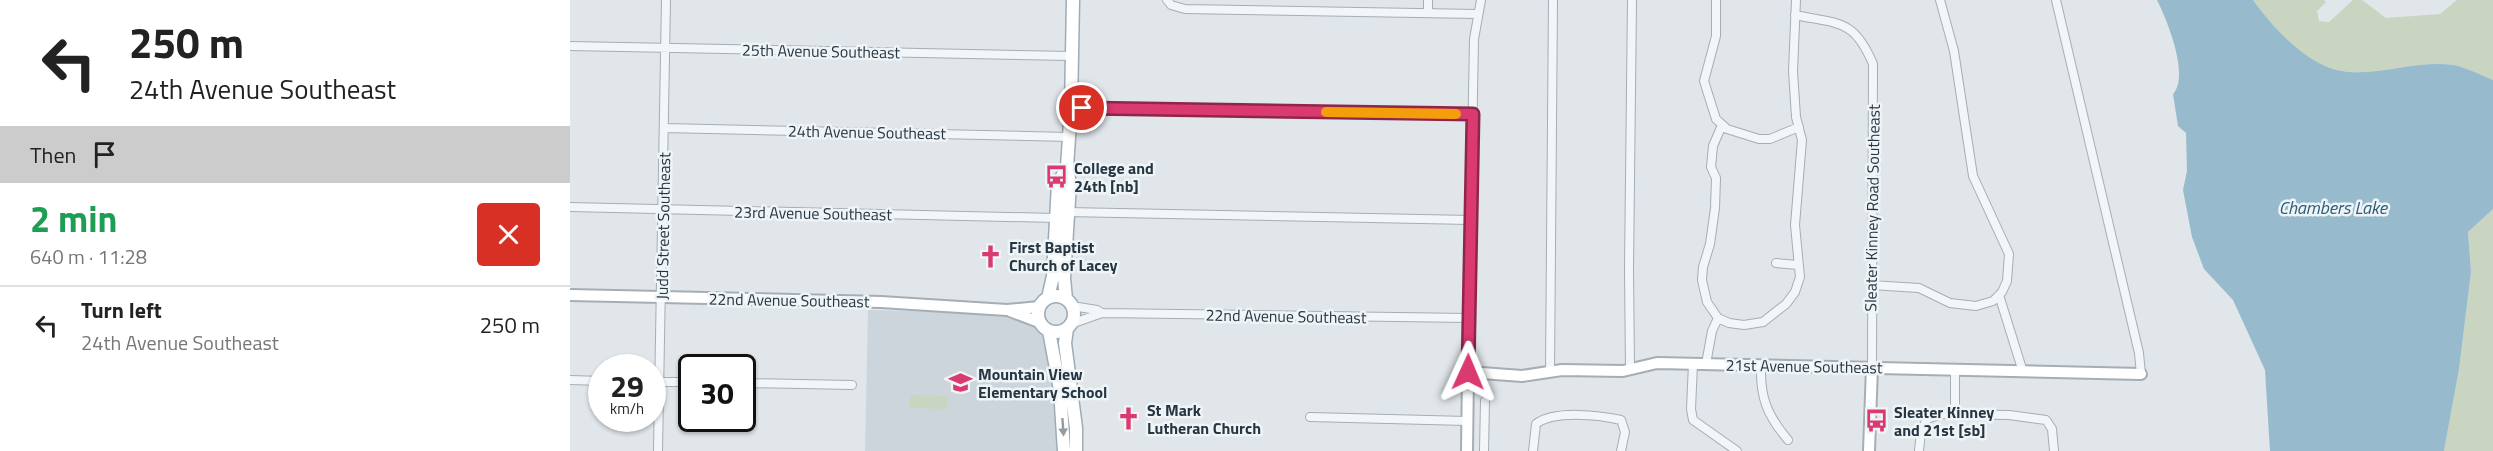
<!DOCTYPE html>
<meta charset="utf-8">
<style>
:root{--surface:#fff;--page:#f6f6f6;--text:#222;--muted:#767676;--line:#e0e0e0}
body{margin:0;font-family:"Titillium Web",sans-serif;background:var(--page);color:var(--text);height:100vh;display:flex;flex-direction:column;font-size:22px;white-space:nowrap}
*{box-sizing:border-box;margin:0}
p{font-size:20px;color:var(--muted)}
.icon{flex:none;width:33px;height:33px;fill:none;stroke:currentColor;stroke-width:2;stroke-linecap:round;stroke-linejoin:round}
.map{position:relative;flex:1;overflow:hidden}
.details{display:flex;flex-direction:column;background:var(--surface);width:570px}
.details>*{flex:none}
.hud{background:#fff;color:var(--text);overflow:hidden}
.speed{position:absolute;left:18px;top:354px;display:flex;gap:12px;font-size:30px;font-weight:700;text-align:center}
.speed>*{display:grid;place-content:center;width:78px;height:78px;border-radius:50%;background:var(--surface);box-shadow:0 2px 4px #0004;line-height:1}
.speed small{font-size:15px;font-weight:400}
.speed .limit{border:3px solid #111;border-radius:9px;background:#fff;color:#111}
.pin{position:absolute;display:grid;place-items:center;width:51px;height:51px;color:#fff;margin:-26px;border:3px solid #fff;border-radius:50%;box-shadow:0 2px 6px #0007}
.me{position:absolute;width:66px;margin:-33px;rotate:1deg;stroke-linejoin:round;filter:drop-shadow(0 0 4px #0008)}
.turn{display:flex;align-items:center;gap:21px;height:126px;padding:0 30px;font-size:27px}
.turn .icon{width:78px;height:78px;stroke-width:2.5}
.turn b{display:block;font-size:42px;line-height:51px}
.then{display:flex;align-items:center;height:57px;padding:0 30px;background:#0003;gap:12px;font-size:22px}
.round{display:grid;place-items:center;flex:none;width:63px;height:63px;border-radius:6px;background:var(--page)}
.head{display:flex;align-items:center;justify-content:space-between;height:102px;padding:0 30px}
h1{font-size:36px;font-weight:700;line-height:45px;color:#1e9e55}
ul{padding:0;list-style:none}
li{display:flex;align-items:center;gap:18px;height:78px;padding:0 30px;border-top:2px solid var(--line)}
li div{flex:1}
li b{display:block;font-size:22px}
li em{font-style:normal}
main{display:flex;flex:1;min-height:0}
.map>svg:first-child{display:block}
.built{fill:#cdd5dc}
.green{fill:#c9d5c0}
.water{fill:#97bbcd}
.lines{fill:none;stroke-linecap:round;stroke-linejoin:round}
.street-casing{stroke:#a5aeb5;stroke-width:10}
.secondary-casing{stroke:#a5aeb5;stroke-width:14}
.primary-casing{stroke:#9eacb7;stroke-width:15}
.street{stroke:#f3f6f8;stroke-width:8}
.secondary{stroke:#fff;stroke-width:10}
.primary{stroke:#fff;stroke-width:12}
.oneway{fill:#939aa1}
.route-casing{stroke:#8e2648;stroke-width:15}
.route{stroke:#da3a6f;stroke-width:10}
.slow{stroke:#f59e0b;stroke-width:10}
.labels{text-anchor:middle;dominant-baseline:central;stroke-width:5;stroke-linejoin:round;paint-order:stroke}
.street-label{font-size:16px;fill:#273643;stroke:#eff4f7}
.poi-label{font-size:16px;font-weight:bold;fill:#273643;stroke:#eff4f7;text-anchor:start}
.water-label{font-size:18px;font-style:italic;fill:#2d5e7b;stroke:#eff4f7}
</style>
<main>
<section class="details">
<div class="hud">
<div class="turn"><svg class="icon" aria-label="left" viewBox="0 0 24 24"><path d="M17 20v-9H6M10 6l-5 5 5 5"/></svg><div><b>250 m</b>24th Avenue Southeast</div></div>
<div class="then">Then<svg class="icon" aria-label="arrive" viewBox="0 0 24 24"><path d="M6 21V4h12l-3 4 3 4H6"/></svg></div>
</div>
<div class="head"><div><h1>2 min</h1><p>640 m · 11:28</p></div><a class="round" style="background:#d93025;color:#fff"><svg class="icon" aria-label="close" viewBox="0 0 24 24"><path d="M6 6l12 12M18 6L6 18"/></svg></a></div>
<ul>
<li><svg class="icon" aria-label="left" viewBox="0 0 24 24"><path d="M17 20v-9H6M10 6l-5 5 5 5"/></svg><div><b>Turn left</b><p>24th Avenue Southeast</p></div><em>250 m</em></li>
</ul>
</section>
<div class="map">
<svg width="1923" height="451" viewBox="0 0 1923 451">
<rect width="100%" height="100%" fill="#e0e6ea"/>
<path class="built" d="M298 310 427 313 447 317 464 325 473 337 479 350 489 416 488 451H295Z"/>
<path class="green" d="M1683 0H1754L1756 2 1747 11 1749 21 1759 22 1783 0H1792L1816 18 1870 14 1887 0H1923V80C1911 75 1897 68 1884 65 1849 60 1814 74 1779 72 1741 70 1704 29 1683 0Z
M1923 209V451H1874L1889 369 1901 272 1898 232Z
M340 395 377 396V409L340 408Z"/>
<path class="water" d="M1587 0H1683C1704 29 1741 70 1779 72 1814 74 1849 60 1884 65 1897 68 1911 75 1923 80V209L1898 232 1901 272 1889 369 1874 451H1700L1695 370 1663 300 1634 269 1622 237 1613 190 1617 171 1616 133 1608 126 1603 94C1620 76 1597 20 1587 0Z"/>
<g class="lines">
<defs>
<path id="street" d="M597 0 601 5 615 9 907 14
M858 0V13
M1146 0V36L1134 81 1146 119 1157 129 1189 139H1200L1229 127
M1486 0 1569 353 1571 374
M1225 15C1269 24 1284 19 1303 64L1302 367
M0 46 502 56
M501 108 903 114
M94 128 500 137
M0 207 485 218
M497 212 901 220
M1206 263 1228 265
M1301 285 1349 288 1380 303 1406 306 1423 301 1432 292 1437 281 1439 254 1403 176 1384 51 1370 0
M1429 295 1453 372
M502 306 527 310 532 313 899 318
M1148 318 1159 323 1174 325 1193 322 1216 304 1225 292 1230 277 1225 225 1232 140 1226 117 1223 71 1226 0
M1148 318 1137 302 1132 280 1133 267 1140 244 1145 208 1146 178 1141 167 1143 146 1152 125
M501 324 532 313
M1123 364 1121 409 1123 420 1167 451
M1136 364 1142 331 1148 318
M1191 365C1190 398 1197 415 1218 440
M1060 370 1059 269 1062 0
M980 371 983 0
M898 372 904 39 911 0
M0 380 32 381
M82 382H122
M172 383 282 385
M1385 415V369
M740 417 897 421
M88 451 96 0
M914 451 915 401
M963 451 966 424C984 410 1029 415 1051 420L1055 432 1051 451
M1349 451 1351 431 1357 419 1371 414 1439 415 1476 420 1482 429 1484 451"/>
<path id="secondary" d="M0 295 311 302 437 310 469 307
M440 311 469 322
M897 451 898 372 952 376 992 370 1053 371 1087 363 1571 374
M1299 451 1302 367"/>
<path id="primary" d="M468 314a18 18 0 1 1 36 0a18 18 0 1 1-36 0Z
M478 298 483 276 488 184 497 167
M496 299 494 278 500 184 497 167 501 108 503 0
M497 329 495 343 506 428V451
M479 331 490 390 494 451"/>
</defs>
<use href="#street" class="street-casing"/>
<use href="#secondary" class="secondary-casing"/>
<use href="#primary" class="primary-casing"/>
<use href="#street" class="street"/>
<use href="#secondary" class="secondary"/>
<use href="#primary" class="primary"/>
</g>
<defs><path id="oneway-solid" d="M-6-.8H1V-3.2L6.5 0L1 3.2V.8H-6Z" transform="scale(1.5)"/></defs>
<use class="oneway" href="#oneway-solid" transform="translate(493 427) rotate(86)"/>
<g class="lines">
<defs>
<path id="route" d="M512 108 903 114 898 372"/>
</defs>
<use href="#route" class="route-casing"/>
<use href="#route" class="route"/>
<path class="slow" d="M756 112 886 114"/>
</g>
<defs>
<symbol id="bus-bare" viewBox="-9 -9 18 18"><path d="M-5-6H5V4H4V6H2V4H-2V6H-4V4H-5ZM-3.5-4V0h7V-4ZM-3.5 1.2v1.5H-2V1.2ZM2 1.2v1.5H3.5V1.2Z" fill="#da3a6f" stroke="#eff4f7" stroke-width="2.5" paint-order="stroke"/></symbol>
<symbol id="church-bare" viewBox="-9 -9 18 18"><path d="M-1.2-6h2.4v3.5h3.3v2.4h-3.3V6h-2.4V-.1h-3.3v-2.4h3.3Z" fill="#da3a6f" stroke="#eff4f7" stroke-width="2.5" paint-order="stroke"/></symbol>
<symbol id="school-bare" viewBox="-9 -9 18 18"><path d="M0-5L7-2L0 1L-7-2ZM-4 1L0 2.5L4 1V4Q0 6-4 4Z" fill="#da3a6f" stroke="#eff4f7" stroke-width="2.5" paint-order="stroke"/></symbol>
</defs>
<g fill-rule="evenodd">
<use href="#bus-bare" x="470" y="160" width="33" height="33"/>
<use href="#church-bare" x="404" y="240" width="33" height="33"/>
<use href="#school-bare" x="374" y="366" width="33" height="33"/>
<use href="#church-bare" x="542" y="402" width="33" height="33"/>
<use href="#bus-bare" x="1290" y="404" width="33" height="33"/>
</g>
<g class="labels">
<g class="street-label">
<text transform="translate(251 51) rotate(1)">25th Avenue Southeast</text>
<text transform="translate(297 132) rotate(1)">24th Avenue Southeast</text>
<text transform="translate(1302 208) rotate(-89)">Sleater Kinney Road Southeast</text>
<text transform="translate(243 213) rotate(1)">23rd Avenue Southeast</text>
<text transform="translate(93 226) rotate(-89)">Judd Street Southeast</text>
<text transform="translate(219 300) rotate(1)">22nd Avenue Southeast</text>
<text transform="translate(716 316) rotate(1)">22nd Avenue Southeast</text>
<text transform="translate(1234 366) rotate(1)">21st Avenue Southeast</text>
</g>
<g class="poi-label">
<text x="504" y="168">College and<tspan x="504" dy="18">24th [nb]</tspan></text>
<text x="439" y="247">First Baptist<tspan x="439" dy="18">Church of Lacey</tspan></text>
<text x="408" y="374">Mountain View<tspan x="408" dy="18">Elementary School</tspan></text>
<text x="577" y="410">St Mark<tspan x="577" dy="18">Lutheran Church</tspan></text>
<text x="1324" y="412">Sleater Kinney<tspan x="1324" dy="18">and 21st [sb]</tspan></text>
</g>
<g class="water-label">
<text x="1763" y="207">Chambers Lake</text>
</g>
</g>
</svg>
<div class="speed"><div>29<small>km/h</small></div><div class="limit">30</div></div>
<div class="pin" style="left:512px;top:108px;background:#d93025"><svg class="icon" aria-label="arrive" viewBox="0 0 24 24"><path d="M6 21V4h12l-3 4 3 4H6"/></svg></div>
<svg class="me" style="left:898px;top:372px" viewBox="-20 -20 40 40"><path d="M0-17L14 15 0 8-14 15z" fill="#da3a6f" stroke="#fff" stroke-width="4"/></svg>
</div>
</main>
